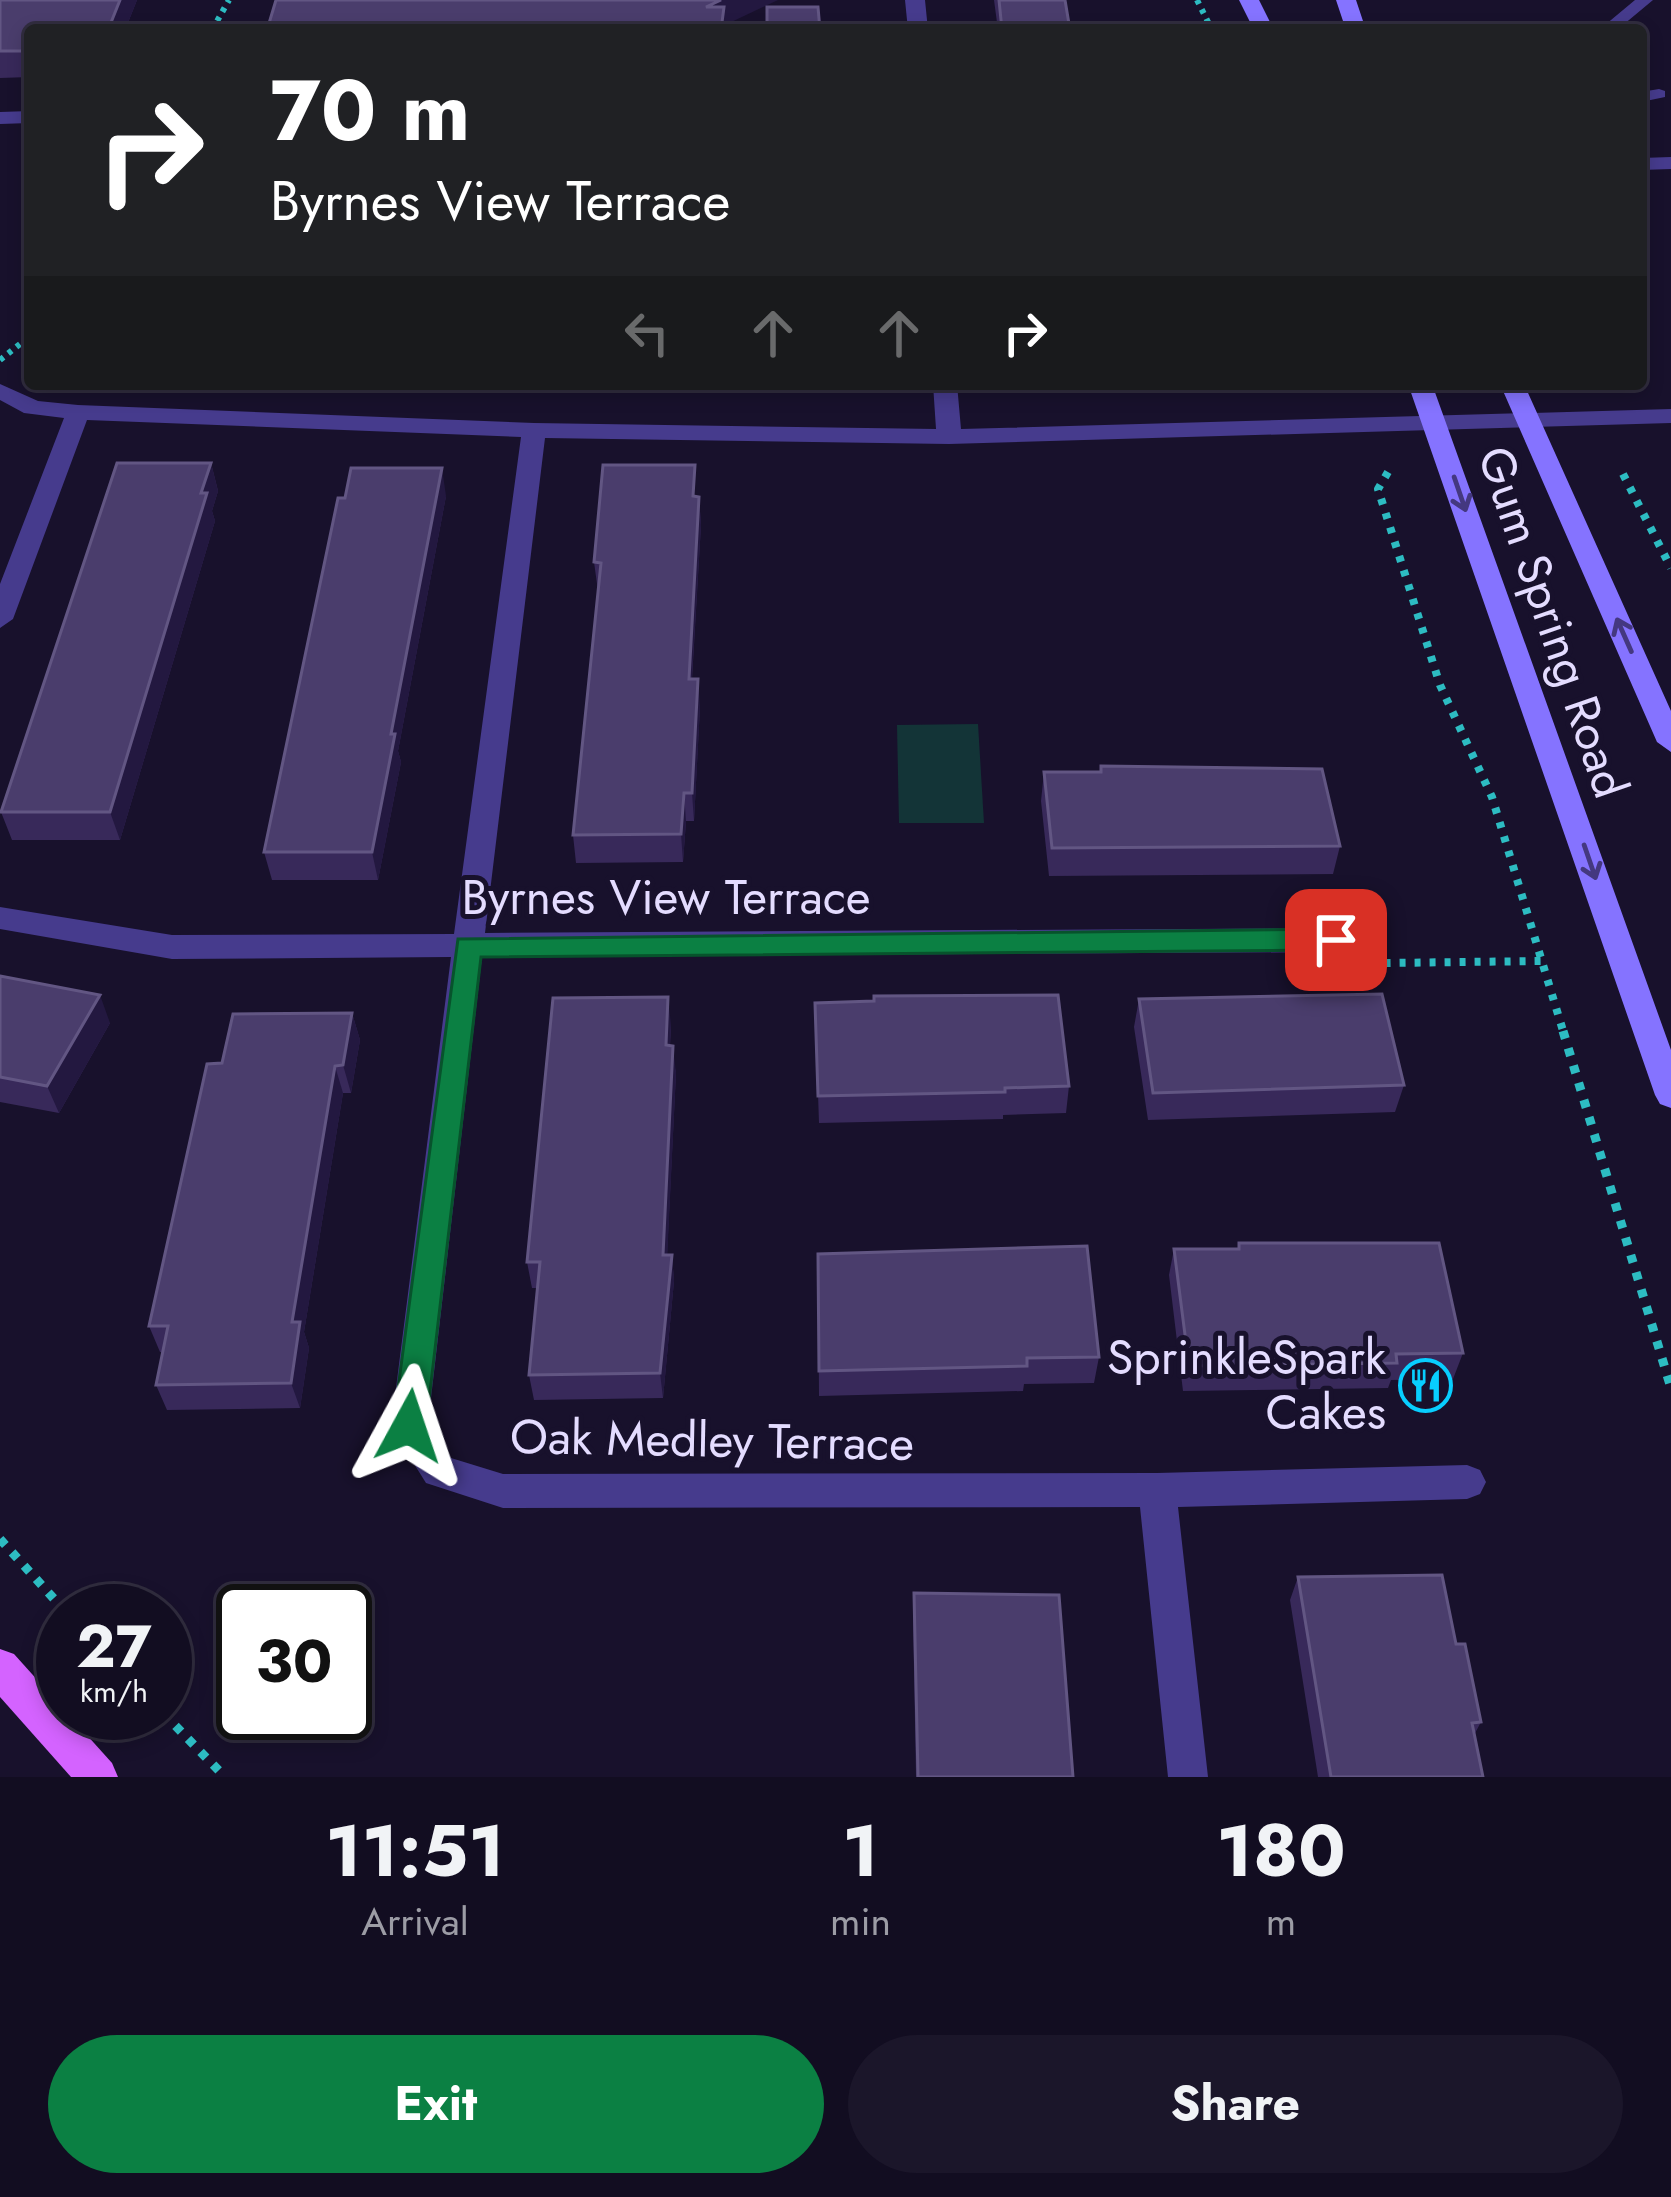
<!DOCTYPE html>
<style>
:root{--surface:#120d21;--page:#1b162a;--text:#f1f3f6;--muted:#9c9ca5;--line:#312d3f;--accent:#0b8043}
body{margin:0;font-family:Jost,sans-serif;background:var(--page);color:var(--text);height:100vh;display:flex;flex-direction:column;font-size:45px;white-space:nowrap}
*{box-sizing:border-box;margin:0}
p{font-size:39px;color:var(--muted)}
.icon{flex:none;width:66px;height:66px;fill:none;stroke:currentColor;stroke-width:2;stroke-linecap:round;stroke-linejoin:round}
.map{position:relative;height:1777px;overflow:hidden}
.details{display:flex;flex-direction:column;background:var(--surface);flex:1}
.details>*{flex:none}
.top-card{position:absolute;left:24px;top:24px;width:1623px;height:366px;border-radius:12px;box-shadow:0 6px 18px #0003,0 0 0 3px var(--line);background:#202124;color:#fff;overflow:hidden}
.speed{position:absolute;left:36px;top:1584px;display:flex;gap:24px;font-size:60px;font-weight:700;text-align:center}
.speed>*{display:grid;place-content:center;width:156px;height:156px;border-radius:50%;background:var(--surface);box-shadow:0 6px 18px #0003,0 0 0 3px var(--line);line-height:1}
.speed small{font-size:30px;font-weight:400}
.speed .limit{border:6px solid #111;border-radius:18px;background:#fff;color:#111}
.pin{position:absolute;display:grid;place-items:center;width:102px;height:102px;color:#fff;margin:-51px;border-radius:24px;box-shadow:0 6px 18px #0006}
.me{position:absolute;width:132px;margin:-66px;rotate:5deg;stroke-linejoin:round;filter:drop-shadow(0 0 9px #0008)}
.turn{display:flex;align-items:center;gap:42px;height:252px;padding:0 48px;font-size:54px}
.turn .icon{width:156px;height:156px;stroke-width:2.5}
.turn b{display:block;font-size:84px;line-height:102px}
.lanes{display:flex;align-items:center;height:114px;padding:0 48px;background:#0003;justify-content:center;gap:60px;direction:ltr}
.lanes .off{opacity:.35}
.eta{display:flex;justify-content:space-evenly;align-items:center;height:204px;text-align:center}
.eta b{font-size:72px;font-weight:700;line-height:84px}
.action{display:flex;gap:24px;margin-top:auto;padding:24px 48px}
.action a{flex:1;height:138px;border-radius:72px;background:var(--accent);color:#fff;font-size:48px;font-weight:700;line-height:138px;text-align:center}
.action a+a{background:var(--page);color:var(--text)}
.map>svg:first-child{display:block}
.green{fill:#133437}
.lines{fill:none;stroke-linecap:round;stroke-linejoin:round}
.path-far2{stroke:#2dbcc2;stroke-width:6;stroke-dasharray:4.5 6;stroke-linecap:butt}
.path-far1{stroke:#2dbcc2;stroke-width:8;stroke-dasharray:6 9;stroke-linecap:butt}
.path{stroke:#2dbcc2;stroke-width:9;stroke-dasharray:8 10;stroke-linecap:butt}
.lane{fill:#463b8d;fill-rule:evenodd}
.street{fill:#463b8d;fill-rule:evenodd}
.secondary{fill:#8573ff;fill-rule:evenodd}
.primary{fill:#d463ff;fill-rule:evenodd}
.wall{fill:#38295a}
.shaded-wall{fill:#231840}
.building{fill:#4a3d6c;stroke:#625683;stroke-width:3}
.oneway{stroke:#443880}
.route{fill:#0b8043;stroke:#07532c;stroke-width:3}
.labels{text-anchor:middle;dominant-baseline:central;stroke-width:10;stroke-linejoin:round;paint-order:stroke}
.street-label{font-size:48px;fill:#e4dcff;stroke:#18112c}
.poi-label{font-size:48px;fill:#e4dcff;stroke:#18112c;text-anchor:end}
</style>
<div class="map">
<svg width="1671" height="1777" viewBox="0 0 1671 1777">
<rect width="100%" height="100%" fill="#18112c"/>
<path class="green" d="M978 724 984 823H899L897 725Z"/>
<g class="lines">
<path class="path-far2" d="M1197 0 1212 30
M212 30 229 0
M0 360 30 336"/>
<path class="path-far1" d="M1388 472 1378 489 1440 685 1492 797 1564 1034
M1623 474 1671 568
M1372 904 1385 963 1544 961"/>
<path class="path" d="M1563 1031 1671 1388
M0 1539 65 1611
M163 1713 225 1777"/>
<path class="lane" d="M1635 0H1653L1617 30H1599Z
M1659 89 1665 91V97L1641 102V92Z"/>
<path class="street" d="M905 0H925L928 30H908Z
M30 111V123L0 124V112Z
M1671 157V169L1641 170V158Z
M0 384 38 401 78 405 534 423 936 429 933 384H957L961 429 1671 409V423L949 444 545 438 485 933 1336 928 1347 932 1351 940 1347 948 1336 952 482 957 428 1424 451 1458 503 1474 1157 1473 1467 1465 1480 1470 1486 1482 1480 1494 1467 1499 1178 1507 1208 1777H1168L1140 1507 503 1508 426 1483 391 1427 451 957 172 959 0 929V907L172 935 454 934 521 437 87 420 13 619 0 628V584L64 418 24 413 0 400Z"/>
<path class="secondary" d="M1239 0H1259L1274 30H1254Z
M1336 0H1356L1366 30H1346Z
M1408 384H1432L1671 1050V1108L1660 1104 1655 1095Z
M1500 384H1524L1671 711V752L1657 742Z"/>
<path class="primary" d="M0 1649 14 1654 112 1763 118 1777H71L0 1697Z"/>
</g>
<path class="wall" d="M0 0H137L125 30H30V77L0 78Z
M994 0H1065L1070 30H998Z
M760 384H850V390H760Z
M1060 384H1142V387L1060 388Z
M211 463 218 491 212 511 215 521 120 840H12L1 812Z
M446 496 398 751 401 762 378 880H272L264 852Z
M697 496 699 497 701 525 692 679 700 707 694 821H686L683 862 576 863 573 835 598 591 594 562Z
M1101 766 1340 846 1333 874 1049 876 1041 801 1044 772H1100Z
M0 976 110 1023 59 1113 0 1102Z
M1139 999 1404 1085 1395 1112 1148 1120 1134 1027Z
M815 1003 1069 1086 1066 1113 1003 1115V1119L819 1123Z
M352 1013 360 1040 351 1093H343L304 1332 309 1348 300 1408 167 1410 156 1385 163 1352H160L149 1326 222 1063Z
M671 1025 670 1046 676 1073 667 1255H672L674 1281 663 1398 534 1400 529 1375 537 1288H532L527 1262Z
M1239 1243 1463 1353 1453 1379 1391 1380 1388 1388 1183 1391 1169 1275 1174 1249H1238Z
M818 1254 1099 1357 1094 1383 1024 1384 1023 1391 819 1396Z
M1298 1577 1456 1644 1481 1722 1474 1735 1483 1777H1318L1290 1600Z
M914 1593 1073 1777H916L913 1616Z"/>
<path class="shaded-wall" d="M120 0H137L125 30H108Z
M721 0H778L725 25V30H721L706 7Z
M211 463 218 491 212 511 215 521 120 840 110 812Z
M442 468 446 496 398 751 401 762 378 880 372 852 391 734Z
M699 497 701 525 690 707 689 679Z
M698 679 700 707 694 821 692 793Z
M684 793 686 821 683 862 681 834Z
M100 995 110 1023 59 1113 47 1086Z
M668 997 671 1025 668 1073 666 1045Z
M352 1013 360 1040 351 1093 343 1065Z
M673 1046 676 1073 666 1282 663 1255Z
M335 1066 343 1093 304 1332 309 1348 300 1408 291 1383 292 1322Z
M672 1255 674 1281 663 1398 660 1373Z"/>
<path class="building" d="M0 0H120L108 30H30V51H0Z
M276 0H721L706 7H724L721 30H267Z
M999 0H1065L1070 30H1002Z
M767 7H818L820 30H767Z
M117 463H211L201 493H207L110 812H1Z
M603 465H695L693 496 699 497 689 679H698L692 793H684L681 834 573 835 601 563 594 562Z
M351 468H442L391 734H395L372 852H264L338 498H345Z
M1101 766 1322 769 1340 846 1052 848 1044 772H1101Z
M0 976 100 995 47 1086 0 1077Z
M1382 994 1404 1085 1153 1093 1139 999Z
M1058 995 1069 1086 1005 1088V1092L818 1096 815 1003 874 1001V996Z
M668 997 666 1045 673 1046 663 1255H672L660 1373 529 1375 540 1262H527L553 998Z
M352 1013 343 1065 335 1066 292 1322H300L291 1383 156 1385 168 1326H149L207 1064 222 1063 233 1014Z
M1239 1243H1439L1463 1353 1396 1354 1397 1363 1189 1366 1174 1249H1239Z
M1087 1246 1099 1357 1027 1358V1366L819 1371 818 1254Z
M1442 1575 1456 1644H1465L1481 1722 1472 1723 1483 1777H1331L1298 1577Z
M914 1593 1059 1595 1073 1777H918Z"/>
<defs><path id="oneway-shaft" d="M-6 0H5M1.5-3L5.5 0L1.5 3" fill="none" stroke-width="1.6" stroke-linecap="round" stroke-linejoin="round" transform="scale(3)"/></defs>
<g class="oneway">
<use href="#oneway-shaft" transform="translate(1460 494) rotate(71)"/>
<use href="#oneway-shaft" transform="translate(1624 635) rotate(-114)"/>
<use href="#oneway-shaft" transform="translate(1590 862) rotate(71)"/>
</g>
<path class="route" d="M1336 929 1350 940 1336 950 481 957 426 1426 421 1437 409 1442 397 1437 393 1426 458 939Z"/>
<defs>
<symbol id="restaurant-ring" viewBox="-11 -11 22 22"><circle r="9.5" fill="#18112c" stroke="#08ceff" stroke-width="1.5"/><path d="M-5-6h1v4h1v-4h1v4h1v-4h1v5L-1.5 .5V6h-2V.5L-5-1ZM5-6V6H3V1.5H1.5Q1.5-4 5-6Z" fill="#08ceff"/></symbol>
</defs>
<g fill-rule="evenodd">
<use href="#restaurant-ring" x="1396" y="1356" width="59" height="59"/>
</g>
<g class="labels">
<g class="street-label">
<text transform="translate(1553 622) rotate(71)">Gum Spring Road</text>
<text x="666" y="897">Byrnes View Terrace</text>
<text transform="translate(712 1440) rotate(1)">Oak Medley Terrace</text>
</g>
<g class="poi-label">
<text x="1386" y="1357">SprinkleSpark<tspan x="1386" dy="55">Cakes</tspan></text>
</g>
</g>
</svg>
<div class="speed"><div>27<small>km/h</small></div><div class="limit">30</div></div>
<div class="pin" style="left:1336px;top:940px;background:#d93025"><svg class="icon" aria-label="arrive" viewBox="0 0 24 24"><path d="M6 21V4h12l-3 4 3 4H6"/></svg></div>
<svg class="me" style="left:409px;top:1426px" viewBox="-20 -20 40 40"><path d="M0-17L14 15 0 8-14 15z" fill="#0b8043" stroke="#fff" stroke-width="4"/></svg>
<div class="top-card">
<div class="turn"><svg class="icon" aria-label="right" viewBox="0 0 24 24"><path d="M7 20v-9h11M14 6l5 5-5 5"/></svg><div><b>70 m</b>Byrnes View Terrace</div></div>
<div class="lanes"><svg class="icon off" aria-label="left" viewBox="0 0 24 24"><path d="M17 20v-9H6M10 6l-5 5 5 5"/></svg><svg class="icon off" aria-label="ahead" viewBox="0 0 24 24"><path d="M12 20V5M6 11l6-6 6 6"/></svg><svg class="icon off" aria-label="ahead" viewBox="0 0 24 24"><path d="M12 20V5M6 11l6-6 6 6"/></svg><svg class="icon" aria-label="right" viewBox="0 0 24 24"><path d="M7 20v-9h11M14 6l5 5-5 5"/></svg></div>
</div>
</div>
<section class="details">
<div class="eta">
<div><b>11:51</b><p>Arrival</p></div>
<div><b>1</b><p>min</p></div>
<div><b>180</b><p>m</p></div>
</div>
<div class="action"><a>Exit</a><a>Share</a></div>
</section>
